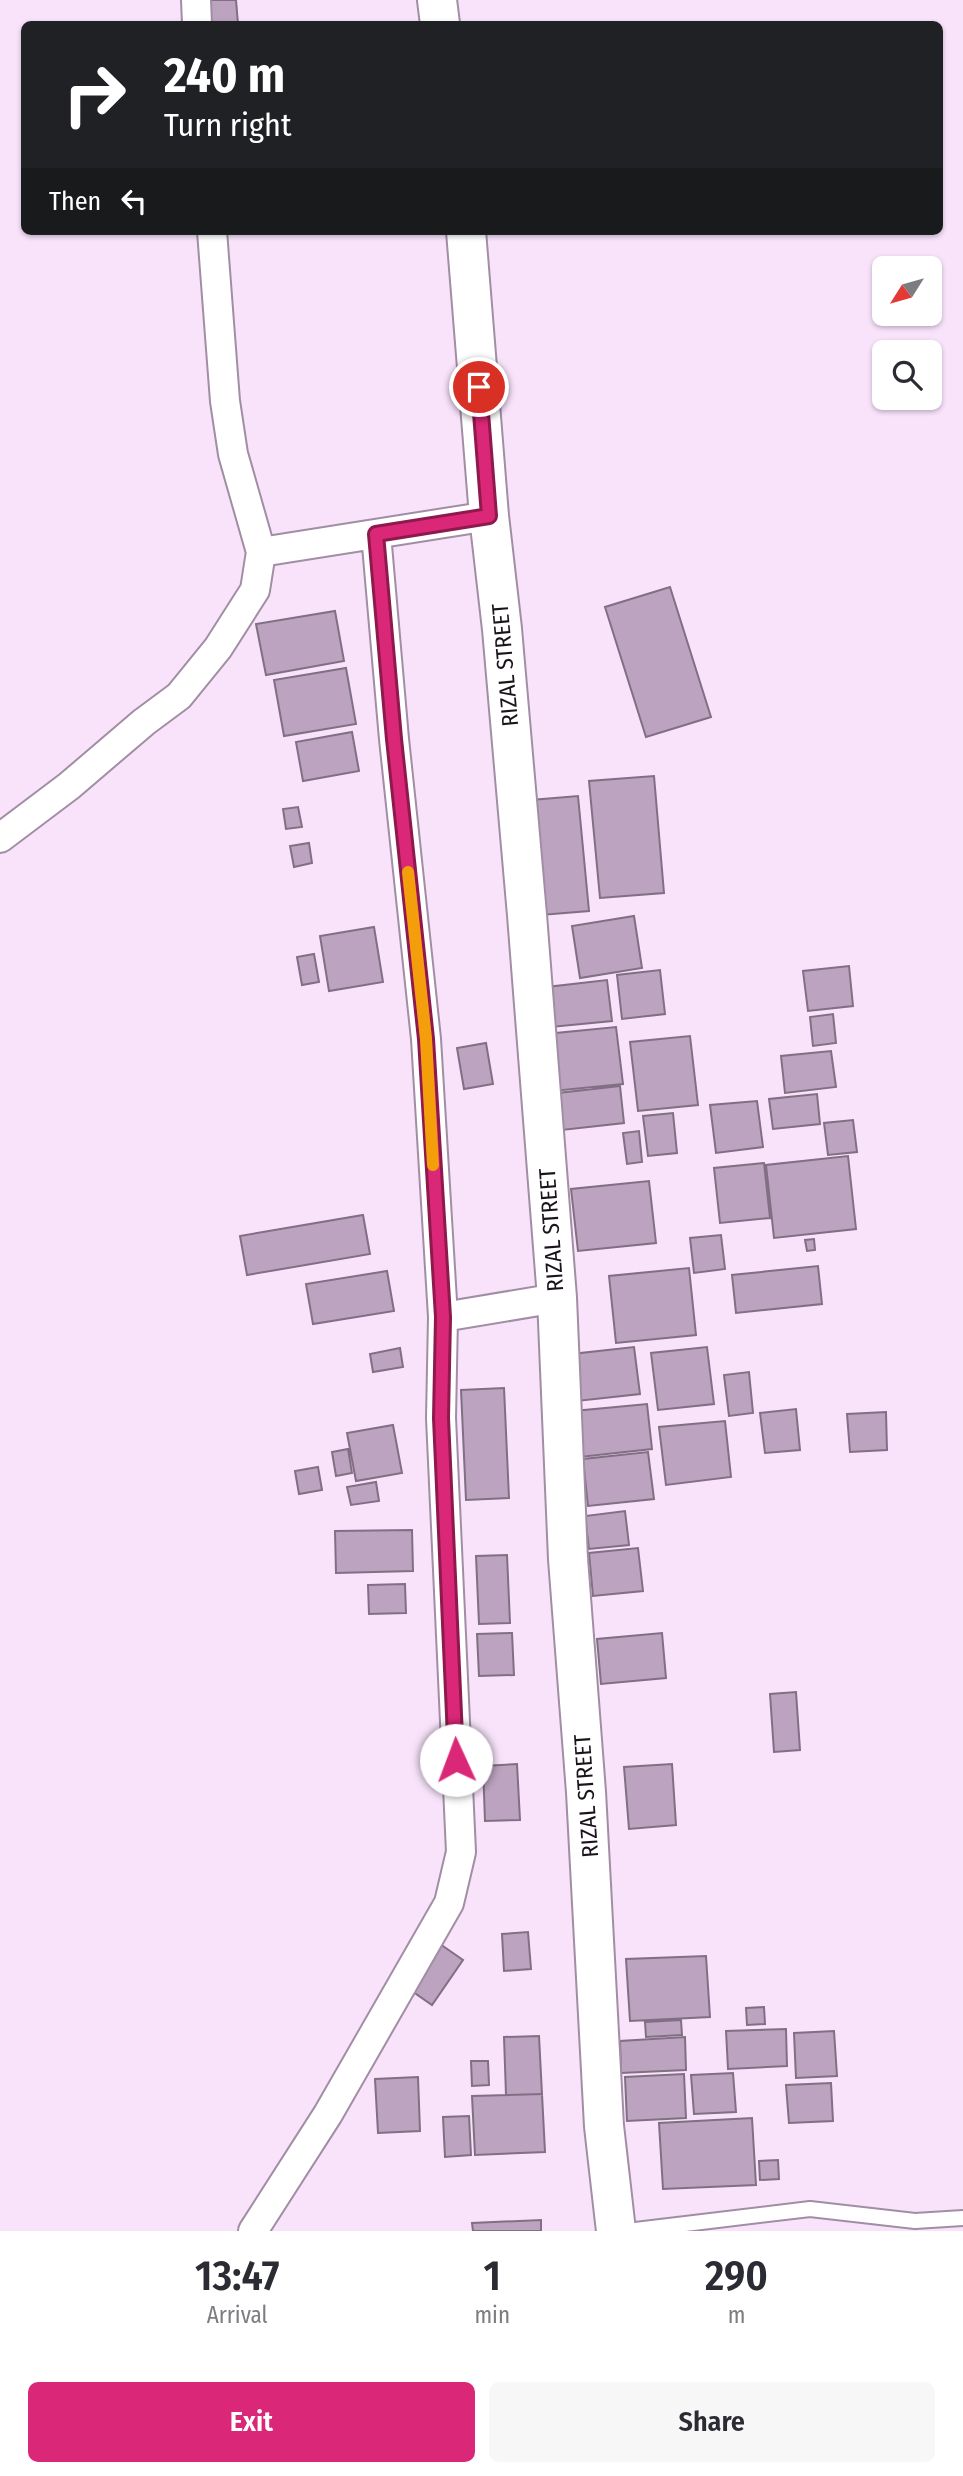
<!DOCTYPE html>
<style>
:root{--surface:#fff;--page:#f7f7f7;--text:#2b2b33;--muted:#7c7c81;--accent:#db2777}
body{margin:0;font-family:"Fira Sans Condensed",sans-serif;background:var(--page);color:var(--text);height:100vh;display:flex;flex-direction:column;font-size:26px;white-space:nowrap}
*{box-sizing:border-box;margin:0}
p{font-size:23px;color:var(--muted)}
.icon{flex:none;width:38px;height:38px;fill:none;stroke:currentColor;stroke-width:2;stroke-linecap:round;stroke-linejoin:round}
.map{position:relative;height:2231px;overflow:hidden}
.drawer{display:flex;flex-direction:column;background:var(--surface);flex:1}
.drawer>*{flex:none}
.hud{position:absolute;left:21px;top:21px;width:922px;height:214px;border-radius:10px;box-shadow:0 2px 5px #0004;background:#202124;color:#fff;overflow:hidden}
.needle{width:46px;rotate:233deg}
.tools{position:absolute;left:872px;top:256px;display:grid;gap:14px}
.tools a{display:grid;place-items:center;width:70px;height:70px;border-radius:10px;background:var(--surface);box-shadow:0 2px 5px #0004;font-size:35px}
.pin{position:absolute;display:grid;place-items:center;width:60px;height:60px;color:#fff;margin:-30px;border:4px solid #fff;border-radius:50%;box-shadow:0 2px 7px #0007}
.me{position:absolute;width:77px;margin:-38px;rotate:358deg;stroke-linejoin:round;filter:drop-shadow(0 0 5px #0008)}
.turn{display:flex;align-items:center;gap:24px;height:147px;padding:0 28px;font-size:32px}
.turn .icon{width:91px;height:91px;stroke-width:2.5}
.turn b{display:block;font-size:49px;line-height:60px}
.then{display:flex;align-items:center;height:66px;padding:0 28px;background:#0003;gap:14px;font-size:26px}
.eta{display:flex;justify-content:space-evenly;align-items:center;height:119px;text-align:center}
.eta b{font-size:42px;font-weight:600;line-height:49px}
.primary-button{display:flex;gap:14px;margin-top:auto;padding:14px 28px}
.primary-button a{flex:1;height:80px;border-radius:10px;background:var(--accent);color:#fff;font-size:28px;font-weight:600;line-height:80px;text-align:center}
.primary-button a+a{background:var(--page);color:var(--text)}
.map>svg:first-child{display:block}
.building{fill:#bca3c0;stroke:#816f84;stroke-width:2}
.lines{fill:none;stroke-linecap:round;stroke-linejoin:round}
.service-casing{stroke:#a18ea4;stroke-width:18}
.minor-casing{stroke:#a18ea4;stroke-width:32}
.secondary-casing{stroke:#a18ea4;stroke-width:42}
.service{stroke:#fff;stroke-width:14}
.minor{stroke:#fff;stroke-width:28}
.secondary{stroke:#fff;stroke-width:38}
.route-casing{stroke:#8e194d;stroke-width:18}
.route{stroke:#db2777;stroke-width:12}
.slow{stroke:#f59e0b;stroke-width:12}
.labels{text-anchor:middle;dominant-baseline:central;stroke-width:5;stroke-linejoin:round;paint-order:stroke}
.street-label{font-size:23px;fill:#1a131b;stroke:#fff}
</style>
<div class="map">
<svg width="963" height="2231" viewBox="0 0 963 2231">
<rect width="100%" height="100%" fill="#f8e3fb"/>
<path class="building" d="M203 0H236L238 24H206Z
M670 587 711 717 646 737 605 607Z
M335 611 344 661 266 675 256 624Z
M346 668 356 724 284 736 274 680Z
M352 732 359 771 303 781 296 742Z
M654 776 664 893 600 898 589 781Z
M578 796 589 911 541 915 531 800Z
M298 807 302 827 286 829 283 809Z
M309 843 312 863 294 867 290 846Z
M634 916 642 968 580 978 572 926Z
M374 927 383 982 329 991 320 936Z
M314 954 319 982 302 985 297 957Z
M849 966 853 1006 808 1011 803 971Z
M660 970 665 1014 622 1019 617 975Z
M607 980 612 1021 551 1027 547 987Z
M833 1014 836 1043 813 1046 810 1017Z
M616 1027 623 1084 553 1091 546 1034Z
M690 1036 698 1105 638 1111 630 1042Z
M486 1043 493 1084 464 1089 457 1048Z
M831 1051 836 1087 785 1093 781 1056Z
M620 1086 624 1123 562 1130 558 1093Z
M817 1094 820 1124 773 1129 769 1099Z
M757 1101 763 1147 716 1153 710 1105Z
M673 1113 677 1153 648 1156 643 1116Z
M853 1120 857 1152 828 1155 824 1123Z
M639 1131 642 1162 627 1164 623 1133Z
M848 1156 856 1229 774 1238 766 1165Z
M764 1163 770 1218 720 1223 714 1168Z
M649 1181 656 1243 578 1251 571 1189Z
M363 1215 370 1254 247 1275 240 1236Z
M721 1235 725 1269 694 1273 690 1238Z
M814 1239 815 1250 807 1251 805 1240Z
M818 1266 822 1304 736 1313 732 1275Z
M689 1268 696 1335 616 1343 609 1276Z
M387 1271 394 1311 313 1324 306 1284Z
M634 1347 640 1394 577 1401 572 1354Z
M707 1347 714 1404 658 1410 651 1353Z
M400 1348 403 1367 373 1372 370 1354Z
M749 1372 753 1413 729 1416 724 1375Z
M504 1388 509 1498 466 1500 461 1390Z
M647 1404 652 1449 580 1457 574 1411Z
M796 1409 800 1450 765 1453 760 1413Z
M886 1412 887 1450 850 1452 847 1414Z
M725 1421 731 1477 666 1485 659 1427Z
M393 1425 402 1473 356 1481 347 1433Z
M348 1449 352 1473 336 1476 332 1452Z
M648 1452 654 1499 588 1506 583 1459Z
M318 1467 322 1490 299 1494 295 1471Z
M376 1482 379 1501 351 1505 347 1487Z
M625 1511 629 1545 589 1549 585 1516Z
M412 1530 413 1571 336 1573 335 1531Z
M638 1548 643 1591 593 1596 589 1553Z
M507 1555 510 1623 479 1624 476 1556Z
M405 1584 406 1613 369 1614 368 1585Z
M512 1633 514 1675 479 1676 477 1634Z
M662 1633 666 1678 601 1684 597 1639Z
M796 1692 800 1750 774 1752 770 1694Z
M517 1764 520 1820 485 1821 483 1766Z
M672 1764 676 1825 629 1829 624 1767Z
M528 1932 531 1969 504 1971 502 1934Z
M440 1944 463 1960 432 2005 409 1989Z
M706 1956 710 2017 630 2021 626 1959Z
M764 2007 765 2024 747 2025 746 2008Z
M681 2020 682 2035 646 2037 645 2022Z
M786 2029 787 2066 728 2069 726 2031Z
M834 2031 837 2076 796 2078 794 2033Z
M539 2036 542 2094 506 2095 504 2037Z
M685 2037 686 2070 621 2073 620 2041Z
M471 2061H488L489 2085 472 2086Z
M733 2073 736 2112 694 2114 691 2075Z
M684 2074 686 2118 627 2121 625 2077Z
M418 2077 420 2131 378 2133 375 2079Z
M831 2083 833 2121 789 2123 786 2085Z
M542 2094 545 2152 475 2155 472 2096Z
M469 2116 471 2155 445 2157 443 2117Z
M752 2118 756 2185 663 2189 659 2123Z
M778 2160 779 2179 760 2180 759 2161Z
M541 2220V2231H473L472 2223Z"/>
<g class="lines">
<defs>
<path id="service" d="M627 2231 810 2209 915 2221 963 2218"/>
<path id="minor" d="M196 0 197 24
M376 534 394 739 426 1039 443 1317
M261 552 489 516
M0 838 69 786 144 722 179 696 218 648 255 590 261 552 233 454 225 401 212 231
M253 2231 328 2114 449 1903 461 1852 441 1418 443 1317 557 1298"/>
<path id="secondary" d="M437 0 440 24
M466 231 489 516 502 629 527 915 557 1298 568 1559 586 1792 604 2126 616 2231"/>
</defs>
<use href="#service" class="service-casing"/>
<use href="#minor" class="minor-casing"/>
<use href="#secondary" class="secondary-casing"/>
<use href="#service" class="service"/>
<use href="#minor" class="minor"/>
<use href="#secondary" class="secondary"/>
</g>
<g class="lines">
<defs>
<path id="route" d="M456 1760 441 1418 443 1317 426 1039 394 739 376 534 489 516 479 387"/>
</defs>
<use href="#route" class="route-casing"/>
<use href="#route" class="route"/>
<path class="slow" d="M408 872 426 1039 433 1165"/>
</g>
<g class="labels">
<g class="street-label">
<text transform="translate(505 665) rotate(-95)">RIZAL STREET</text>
<text transform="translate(551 1230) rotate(-94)">RIZAL STREET</text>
<text transform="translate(586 1796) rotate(-94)">RIZAL STREET</text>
</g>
</g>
</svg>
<div class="tools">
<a><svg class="needle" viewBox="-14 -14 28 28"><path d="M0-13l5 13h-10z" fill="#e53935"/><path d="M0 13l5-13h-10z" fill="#7c7c81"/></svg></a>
<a><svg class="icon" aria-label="search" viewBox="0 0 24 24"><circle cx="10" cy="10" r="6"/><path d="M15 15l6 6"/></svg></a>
</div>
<div class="pin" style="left:479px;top:387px;background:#d93025"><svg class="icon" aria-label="arrive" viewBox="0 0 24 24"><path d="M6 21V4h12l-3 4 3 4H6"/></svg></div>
<svg class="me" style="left:456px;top:1760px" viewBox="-20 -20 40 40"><circle r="19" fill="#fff"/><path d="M0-13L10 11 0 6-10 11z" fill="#db2777"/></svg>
<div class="hud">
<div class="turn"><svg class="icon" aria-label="right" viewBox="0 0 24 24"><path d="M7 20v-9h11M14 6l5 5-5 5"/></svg><div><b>240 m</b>Turn right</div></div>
<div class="then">Then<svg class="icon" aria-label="left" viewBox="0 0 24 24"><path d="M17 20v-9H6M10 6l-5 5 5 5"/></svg></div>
</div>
</div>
<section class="drawer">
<div class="eta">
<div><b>13:47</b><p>Arrival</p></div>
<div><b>1</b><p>min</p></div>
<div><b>290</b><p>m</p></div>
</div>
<div class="primary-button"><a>Exit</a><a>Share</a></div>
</section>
